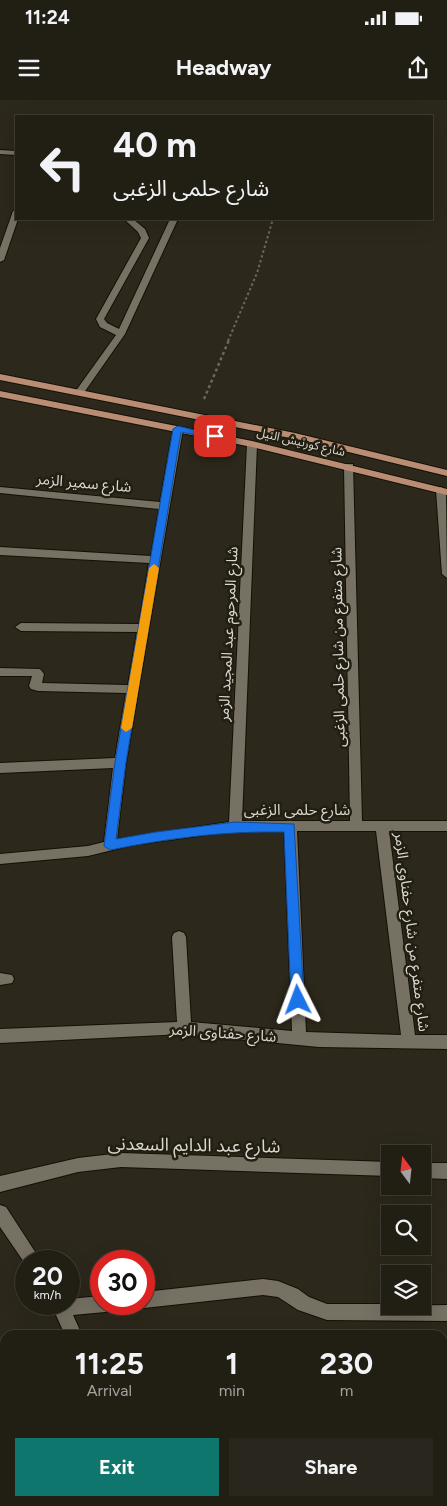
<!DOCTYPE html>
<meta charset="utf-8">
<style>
:root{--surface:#211e14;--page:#29271d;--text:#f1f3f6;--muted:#a2a2a0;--line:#3e3c34;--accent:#0f766e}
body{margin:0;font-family:Figtree,"Noto Sans Arabic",sans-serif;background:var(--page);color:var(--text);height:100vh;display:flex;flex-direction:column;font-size:19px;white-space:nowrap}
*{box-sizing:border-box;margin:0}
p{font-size:16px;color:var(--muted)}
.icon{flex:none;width:28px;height:28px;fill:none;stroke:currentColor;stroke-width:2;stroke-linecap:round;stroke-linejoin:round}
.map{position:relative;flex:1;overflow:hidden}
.sheet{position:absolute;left:0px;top:1230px;width:448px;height:176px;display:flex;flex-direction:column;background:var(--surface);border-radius:15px 15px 0 0;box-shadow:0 5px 20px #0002,0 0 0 1px var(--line)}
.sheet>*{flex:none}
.top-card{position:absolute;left:15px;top:15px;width:418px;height:105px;border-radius:0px;box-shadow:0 5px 20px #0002,0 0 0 1px var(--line);background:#211e14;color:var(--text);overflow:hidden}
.needle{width:32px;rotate:345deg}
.tools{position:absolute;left:381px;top:1045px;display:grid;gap:10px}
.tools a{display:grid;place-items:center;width:50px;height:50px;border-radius:0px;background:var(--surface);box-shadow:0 5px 20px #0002,0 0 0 1px var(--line);font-size:25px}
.speed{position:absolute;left:15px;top:1150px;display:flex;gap:10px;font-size:25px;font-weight:700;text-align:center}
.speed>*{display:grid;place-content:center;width:65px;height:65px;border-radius:50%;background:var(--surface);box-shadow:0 5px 20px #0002,0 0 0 1px var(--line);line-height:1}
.speed small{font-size:12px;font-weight:400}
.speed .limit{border:8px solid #d22;background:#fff;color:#111}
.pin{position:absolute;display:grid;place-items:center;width:42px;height:42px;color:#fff;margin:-21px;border-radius:10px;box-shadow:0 2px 8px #0006}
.me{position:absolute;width:55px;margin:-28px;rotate:357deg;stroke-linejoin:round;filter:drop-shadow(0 0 4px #0008)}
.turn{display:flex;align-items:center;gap:18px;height:105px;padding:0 15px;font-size:22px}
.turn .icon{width:65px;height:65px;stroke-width:2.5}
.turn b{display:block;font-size:35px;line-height:42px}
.eta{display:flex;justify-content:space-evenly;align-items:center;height:85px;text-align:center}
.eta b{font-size:30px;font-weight:700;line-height:35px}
.cta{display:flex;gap:10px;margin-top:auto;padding:10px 15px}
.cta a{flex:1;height:58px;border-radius:0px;background:var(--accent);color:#fff;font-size:20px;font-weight:700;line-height:58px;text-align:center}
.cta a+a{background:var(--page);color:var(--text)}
.status{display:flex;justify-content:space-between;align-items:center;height:35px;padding:0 25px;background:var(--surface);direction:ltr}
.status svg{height:14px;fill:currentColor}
header{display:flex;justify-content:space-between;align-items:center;height:65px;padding:0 15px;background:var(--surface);font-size:22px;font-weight:700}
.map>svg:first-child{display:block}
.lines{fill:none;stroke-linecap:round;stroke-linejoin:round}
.minor-casing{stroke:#141006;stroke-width:2}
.major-casing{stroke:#141006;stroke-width:2}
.path-far1{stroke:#6c685d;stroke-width:2;stroke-dasharray:2.5 2.5;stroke-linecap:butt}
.path{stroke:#6c685d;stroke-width:2.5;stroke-dasharray:3 3;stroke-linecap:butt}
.minor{fill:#767163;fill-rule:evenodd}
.major{fill:#b88d73;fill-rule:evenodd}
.route{fill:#1a73e8;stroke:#114b97}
.slow{fill:#f59e0b}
.labels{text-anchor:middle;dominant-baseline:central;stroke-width:5;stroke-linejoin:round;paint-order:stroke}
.far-street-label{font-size:12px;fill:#dad8d0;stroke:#221e12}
.street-label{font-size:15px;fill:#dad8d0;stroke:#221e12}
.near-street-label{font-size:18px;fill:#dad8d0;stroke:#221e12}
</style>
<div class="status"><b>11:24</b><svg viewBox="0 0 49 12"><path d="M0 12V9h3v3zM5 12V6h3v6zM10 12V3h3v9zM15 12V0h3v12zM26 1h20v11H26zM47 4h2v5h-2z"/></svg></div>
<header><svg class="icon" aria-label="menu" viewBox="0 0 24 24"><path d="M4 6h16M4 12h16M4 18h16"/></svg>Headway<svg class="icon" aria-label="share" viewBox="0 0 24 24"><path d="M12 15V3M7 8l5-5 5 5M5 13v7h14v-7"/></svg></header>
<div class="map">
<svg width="447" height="1406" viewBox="0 0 447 1406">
<rect width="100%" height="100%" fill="#2c281b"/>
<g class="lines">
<defs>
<path id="minor" d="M0 50 16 51V55L0 54Z
M13 111H16V119H18L4 160 0 162V148Z
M124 119H133L145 129 149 138 104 219 107 223 119 229 170 119H178L125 234 83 294H77L75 292 116 235 100 227 96 219 141 138 138 132Z
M178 326 183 329 126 663 117 739 229 722 247 344 252 341 257 344 242 721H350L344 366 345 364H353L362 721H447V731H389L415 935H447V949L319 947 184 934 0 943V929L177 922 172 837 174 833 179 831 184 833 186 837 191 922 292 931 284 731H235L133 745 88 756 0 764V754L88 746 104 742 113 668 0 673V663L115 658 126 593 38 591 31 589 29 586 32 576H0V568L40 569 44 574 42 583 128 585 137 532 21 531 15 527 21 523 139 524 149 463 0 455V447L151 456 159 409 0 393V387L160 402 173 329ZM297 731H376L401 935 306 932Z
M441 387 446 390 447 478 442 474 436 390Z
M0 873 12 875 14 879 12 883 0 885Z
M121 1053 390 1062V1076L121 1067 78 1072 0 1092V1076L78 1058Z
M422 1063H447V1079L422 1078Z
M0 1105 6 1107 41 1161H26V1165L0 1127Z
M263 1179 278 1181 298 1189 309 1197 327 1204H390V1206L447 1205V1221L327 1220 298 1210 278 1197 263 1195 144 1208 137 1204H144V1192Z
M101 1196V1204H113L111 1210 105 1212 73 1215 82 1235H65L51 1204H69V1199Z
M442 1266H447V1282H442Z
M0 1388 5 1390V1401H10L11 1406H0Z
M81 1401H99L97 1406H79Z
M139 1401H157L159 1406H141Z"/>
<path id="major" d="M0 274 295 333 447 370V376L295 339 0 280Z
M0 291 252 341 447 389V395L252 347 0 297Z"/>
</defs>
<use href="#minor" class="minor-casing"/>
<use href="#major" class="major-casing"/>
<path class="path-far1" d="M228 241 257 173 273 119"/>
<path class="path" d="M204 299 229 240"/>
<use href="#minor" class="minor"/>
<use href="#major" class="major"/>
</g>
<path class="route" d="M178 326 219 336 215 339 181 332 126 662 116 739 156 732 235 722 294 724 304 900 302 904 298 906 293 904 291 900 284 732C223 731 170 738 110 750L104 746 115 662 173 329Z"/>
<path class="slow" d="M154 464 159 468 132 628 126 632 121 628 149 468Z"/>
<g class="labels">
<g class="far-street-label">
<text transform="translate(301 342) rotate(13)">شارع كورنيش النيل</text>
</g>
<g class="street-label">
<text transform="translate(84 383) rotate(5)">شارع سمير الزمر</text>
<text transform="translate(228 534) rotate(-87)">شارع المرحوم عبد المجيد الزمر</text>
<text transform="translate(338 547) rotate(-91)">شارع متفرع من شارع حلمى الزغبى</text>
<text x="297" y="710">شارع حلمى الزغبى</text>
<text transform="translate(412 832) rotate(83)">شارع متفرع من شارع حفناوى الزمر</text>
<text transform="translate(223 933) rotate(4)">شارع حفناوى الزمر</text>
</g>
<g class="near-street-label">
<text transform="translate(194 1045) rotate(1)">شارع عبد الدايم السعدنى</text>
</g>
</g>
</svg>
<div class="tools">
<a><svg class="needle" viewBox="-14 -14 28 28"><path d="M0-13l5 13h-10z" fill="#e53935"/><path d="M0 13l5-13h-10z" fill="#a2a2a0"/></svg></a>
<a><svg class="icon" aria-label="search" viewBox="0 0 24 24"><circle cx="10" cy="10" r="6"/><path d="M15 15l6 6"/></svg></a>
<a><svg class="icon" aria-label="layers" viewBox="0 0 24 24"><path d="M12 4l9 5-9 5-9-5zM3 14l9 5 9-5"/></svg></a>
</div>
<div class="speed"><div>20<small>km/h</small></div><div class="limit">30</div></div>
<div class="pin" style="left:215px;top:336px;background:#d93025"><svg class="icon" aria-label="arrive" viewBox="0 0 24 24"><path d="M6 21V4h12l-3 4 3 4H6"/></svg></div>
<svg class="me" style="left:298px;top:900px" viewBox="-20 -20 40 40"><path d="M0-17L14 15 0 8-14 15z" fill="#1a73e8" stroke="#fff" stroke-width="4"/></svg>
<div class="top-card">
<div class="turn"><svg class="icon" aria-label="left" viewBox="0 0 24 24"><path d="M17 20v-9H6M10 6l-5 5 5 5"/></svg><div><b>40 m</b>شارع حلمى الزغبى</div></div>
</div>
<section class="sheet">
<div class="eta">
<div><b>11:25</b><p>Arrival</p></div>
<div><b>1</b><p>min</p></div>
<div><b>230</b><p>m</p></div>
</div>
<div class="cta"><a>Exit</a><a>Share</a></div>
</section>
</div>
